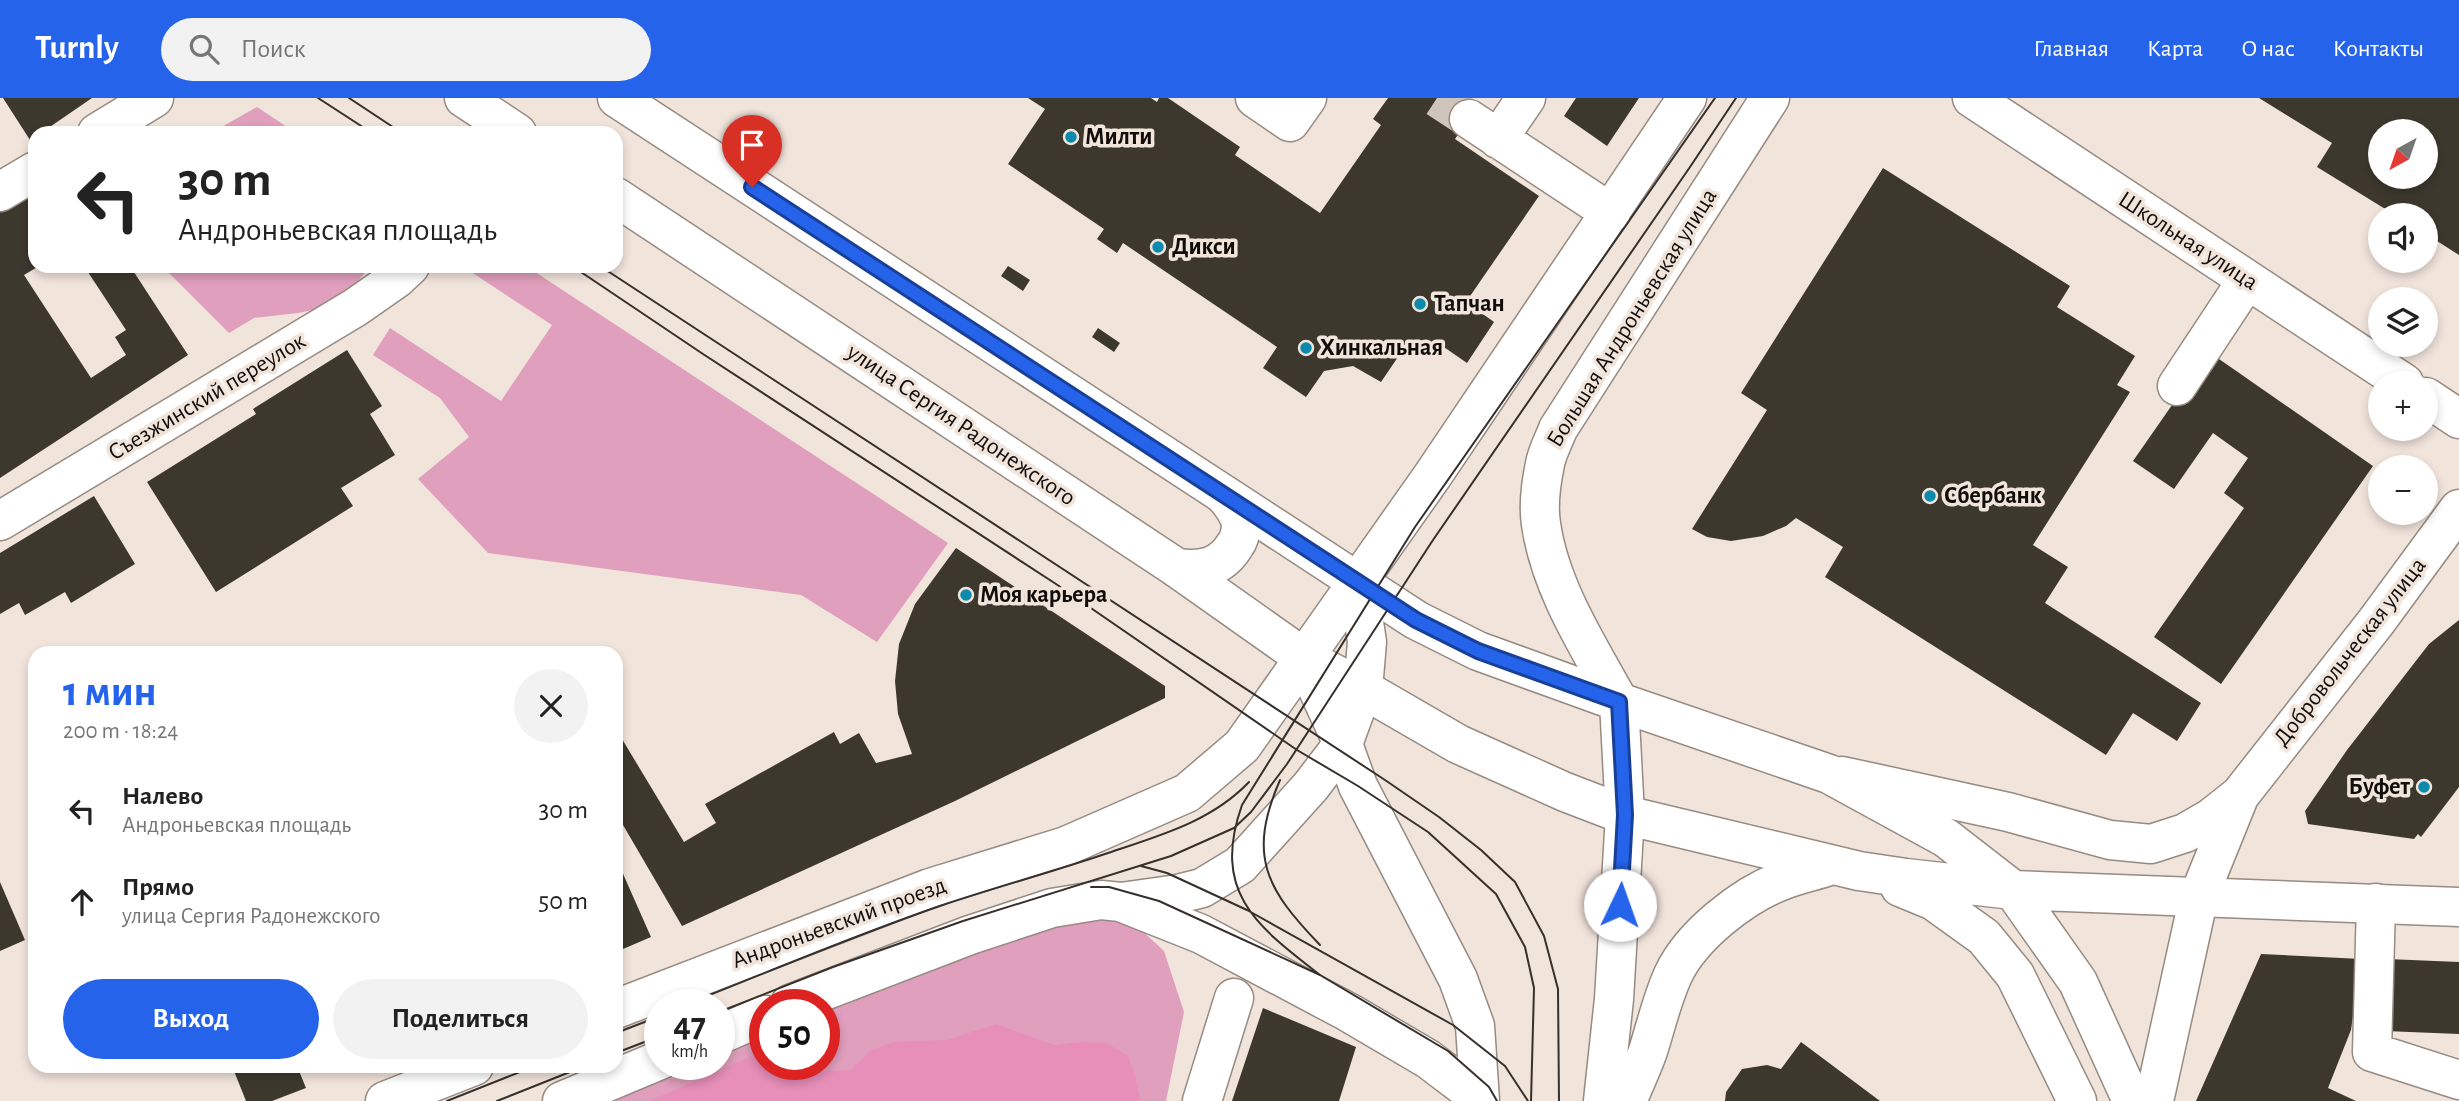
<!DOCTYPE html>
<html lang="ru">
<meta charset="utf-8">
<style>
:root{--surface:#fff;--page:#f2f2f2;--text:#222;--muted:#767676;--accent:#2563eb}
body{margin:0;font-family:"Alegreya Sans",sans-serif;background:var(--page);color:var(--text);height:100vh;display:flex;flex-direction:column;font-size:26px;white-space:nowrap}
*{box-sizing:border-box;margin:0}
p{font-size:23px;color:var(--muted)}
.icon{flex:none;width:38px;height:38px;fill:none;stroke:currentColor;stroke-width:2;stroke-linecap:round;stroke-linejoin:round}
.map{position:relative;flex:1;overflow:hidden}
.side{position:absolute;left:28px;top:548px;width:595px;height:427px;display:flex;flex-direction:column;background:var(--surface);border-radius:21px;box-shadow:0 4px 10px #0003}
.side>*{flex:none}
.guide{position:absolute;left:28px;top:28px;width:595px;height:147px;border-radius:21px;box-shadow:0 4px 10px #0003;background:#fff;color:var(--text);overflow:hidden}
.needle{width:46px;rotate:220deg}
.fabs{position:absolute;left:2368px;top:21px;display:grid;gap:14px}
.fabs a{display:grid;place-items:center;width:70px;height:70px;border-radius:50%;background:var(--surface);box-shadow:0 4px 10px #0003;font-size:35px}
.speed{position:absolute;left:644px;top:891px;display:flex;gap:14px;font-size:35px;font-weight:700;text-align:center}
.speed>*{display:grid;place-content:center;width:91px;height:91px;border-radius:50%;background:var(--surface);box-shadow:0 4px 10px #0003;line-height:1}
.speed small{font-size:18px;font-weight:400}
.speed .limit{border:10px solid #d22;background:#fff;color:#111}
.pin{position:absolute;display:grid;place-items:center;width:60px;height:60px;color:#fff;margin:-72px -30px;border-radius:50% 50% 50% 0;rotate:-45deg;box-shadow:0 0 7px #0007}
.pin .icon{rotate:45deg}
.me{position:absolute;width:77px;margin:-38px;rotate:3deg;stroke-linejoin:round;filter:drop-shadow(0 0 5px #0008)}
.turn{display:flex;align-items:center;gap:24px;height:147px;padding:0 35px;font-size:32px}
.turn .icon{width:91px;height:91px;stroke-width:2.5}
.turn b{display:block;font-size:49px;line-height:60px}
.round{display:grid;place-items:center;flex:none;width:74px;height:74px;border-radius:37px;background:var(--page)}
.headline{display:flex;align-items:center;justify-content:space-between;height:119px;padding:0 35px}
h1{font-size:42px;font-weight:700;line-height:52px;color:var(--accent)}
.action{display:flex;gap:14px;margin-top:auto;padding:14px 35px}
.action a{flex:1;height:80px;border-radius:42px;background:var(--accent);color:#fff;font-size:28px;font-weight:700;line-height:80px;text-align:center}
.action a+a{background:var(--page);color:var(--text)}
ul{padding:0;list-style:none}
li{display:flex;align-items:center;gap:21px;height:91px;padding:0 35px}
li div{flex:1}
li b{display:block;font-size:26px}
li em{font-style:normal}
header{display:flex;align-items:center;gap:42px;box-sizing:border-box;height:98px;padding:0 35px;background:var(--accent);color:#fff}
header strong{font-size:33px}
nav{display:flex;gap:38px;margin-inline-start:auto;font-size:24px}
.search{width:490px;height:63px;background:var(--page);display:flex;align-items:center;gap:18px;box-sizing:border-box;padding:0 24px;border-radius:38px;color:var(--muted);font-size:26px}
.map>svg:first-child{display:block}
.green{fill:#e09fbd}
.forest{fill:#e78fb9}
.building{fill:#3c382d;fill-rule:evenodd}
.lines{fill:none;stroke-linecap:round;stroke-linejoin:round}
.minor-tunnel{stroke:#cfc4bc;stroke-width:38;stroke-dasharray:38 19;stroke-linecap:butt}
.minor-casing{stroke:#968a81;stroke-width:41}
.major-casing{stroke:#968a81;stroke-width:41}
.minor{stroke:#fff;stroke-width:38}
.major{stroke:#fff;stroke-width:38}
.tram{stroke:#36302c;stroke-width:2}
.route-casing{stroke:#184099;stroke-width:18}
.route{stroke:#2563eb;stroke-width:12}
.poi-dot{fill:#0b8aac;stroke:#f1e4db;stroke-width:2.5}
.labels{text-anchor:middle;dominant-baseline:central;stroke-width:7;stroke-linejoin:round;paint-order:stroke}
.poi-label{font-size:24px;font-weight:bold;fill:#110d0a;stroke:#f1e4db;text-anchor:start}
.street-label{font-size:24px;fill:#110d0a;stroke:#f1e4db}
</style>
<header>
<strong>Turnly</strong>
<div class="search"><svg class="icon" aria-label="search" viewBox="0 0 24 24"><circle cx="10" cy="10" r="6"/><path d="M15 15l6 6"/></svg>Поиск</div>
<nav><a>Главная</a><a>Карта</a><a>О нас</a><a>Контакты</a></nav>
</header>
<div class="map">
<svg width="2459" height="1003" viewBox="0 0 2459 1003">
<rect width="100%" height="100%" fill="#f1e4db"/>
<path class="green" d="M257 9 296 35H211Z
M162 168H371L337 207 298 215 254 220 229 235Z
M462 168H526L948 445 877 544 801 497 488 455 418 381 469 339 440 300 373 257 390 230 501 303 552 227Z
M1074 820H1104L1139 830 1164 853 1184 914 1166 1003H606L688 966H719V952L765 931V966H824V907Z"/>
<path class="forest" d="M996 926 1054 947 1080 944 1106 945 1128 958 1136 981 1140 1003H650L765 952V966H806L823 973 851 972 870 953 893 944 947 942Z"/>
<path class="building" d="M3 0H92L41 35H35V39L30 42Z
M1028 0H1151L1157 4 1159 0H1168L1240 49 1235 57 1320 115 1381 27 1373 21 1388 0H1469L1466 4 1476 10 1455 41 1539 98 1466 204 1494 224 1467 265 1438 245 1433 253 1398 259 1381 284 1353 268 1324 273 1306 299 1263 270 1277 249 1123 145 1117 155 1097 141 1104 131 1008 66 1045 11Z
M1576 0H1639L1607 48 1564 18Z
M2259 0H2459V157L2426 136V117H2395L2317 69 2332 45ZM2380 33H2426V79H2380Z
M1883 70 2070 188 2057 209 2135 258 2117 287 2130 294 2033 447 2068 469 2045 505 2201 605 2177 643 2133 615 2106 657 1825 479 1843 449 1796 420 1786 428 1763 438 1731 443 1707 439 1692 431 1767 312 1741 295Z
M35 89V168H39L24 177 91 280 126 257 115 239 126 232 84 168H130L188 257 0 380V112Z
M1008 168 1030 182 1023 193 1001 178Z
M1098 230 1120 245 1114 254 1092 239Z
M347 252 382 308 370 316 395 357 341 390 353 408 216 494 147 384 256 316 253 311Z
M2209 254 2373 368 2221 586 2154 539 2244 410 2224 395 2248 360 2213 335 2174 391 2133 363Z
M94 398 135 466 71 505 65 494 25 517 19 505 0 516V455Z
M956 450 1165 588V600L955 703 682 828 616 715V631L684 744 716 725 705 706 834 634 840 646 859 635 876 665 912 656 898 616 895 583 899 546 915 506Z
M2459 522V689L2421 739 2418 736 2414 741 2308 726 2305 713 2347 652 2429 546Z
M616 760 651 839 616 854Z
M0 784 25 842 0 853Z
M2261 856 2361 861 2351 932 2328 990 2356 1003H2196Z
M2387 861 2459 864V936L2385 933Z
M1263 910 1356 949 1339 1003H1232Z
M1801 944 1880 1003H1725L1726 994 1742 971 1767 967 1781 971Z
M232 968H297L306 990 272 1003H246Z"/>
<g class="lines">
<path class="minor-tunnel" d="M1437 0 1469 21"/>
<defs>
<path id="minor" d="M1255 0 1290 24 1307 0
M1972 0 2404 285
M1469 21 1611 115
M97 35 154 0
M1498 41 1526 0
M0 94 35 73
M2177 288 2247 182
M2426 299 2459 321
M0 423 356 209 396 181 410 168
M1177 470C1202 473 1221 470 1235 447 1239 442 1241 433 1241 426 1239 414 1231 405 1224 397
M1619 604C1589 549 1550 490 1541 426 1538 407 1541 385 1545 366 1547 354 1554 342 1558 331L1770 0
M1842 678 2008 714 2110 742 2151 746 2185 735 2211 720 2240 697 2376 524 2459 411
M2199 798 2239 699
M1123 805 1201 836 1348 914 1428 961 1465 989 1476 1003
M2376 805 2372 954 2459 982
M790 906 970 837 1052 810 1101 802 1121 804 1178 796 1202 790 1240 767 1311 688 1343 646 1363 591 1367 544 1358 485
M616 911 930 790 1066 748 1187 695 1242 648 1433 377 1687 0
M719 937 765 917
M385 1003 474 968
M562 1003 660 962
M1202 1003 1234 900"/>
<path id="major" d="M464 0 517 35
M617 0 1416 522 1478 553 1619 604 1829 676 1946 740 2013 792 2078 884 2132 1003
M616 99 1177 470 1303 559 1363 591 1458 646 1565 694 1625 717 1859 773 1906 780 2013 792 2459 809
M1303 559 1343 646 1358 688 1458 881 1475 928 1480 1003
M1900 789 1934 803 1984 839 2015 877 2077 1003
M1603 1003 1614 901 1625 717 1619 604
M1627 1003C1634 987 1642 970 1648 953 1656 928 1662 901 1673 877 1691 838 1742 798 1781 783 1798 776 1816 773 1832 767
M2154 1003 2199 798"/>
</defs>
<use href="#minor" class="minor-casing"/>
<use href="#major" class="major-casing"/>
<use href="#minor" class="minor"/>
<use href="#major" class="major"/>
<path class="tram" d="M318 0 372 35
M349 0 402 35
M572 168 703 256 1056 486 1297 652 1358 688 1428 734 1496 796 1525 849 1534 890 1531 1003
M600 168 1385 682 1439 719 1481 752 1515 784 1544 838 1558 891 1559 1003
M1280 682C1247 758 1266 791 1320 847
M1141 768 1167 775 1247 812 1453 927 1505 968 1528 1003
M1091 789H1109L1159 803 1320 877 1448 953 1489 989 1497 1003
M1320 877C1257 828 1211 795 1242 707L1415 429 1715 0
M687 906C771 873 855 837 940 808 996 789 1052 774 1108 755 1158 738 1211 724 1249 684
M719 914 833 869 963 823 1171 758 1234 730 1251 714 1287 666 1433 442 1690 69 1736 0
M616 935 660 918
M616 955 660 938
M447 1003 535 968
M497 1003 585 968"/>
</g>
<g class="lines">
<defs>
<path id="route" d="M752 89 1416 522 1478 553 1619 604 1625 717 1620 807"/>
</defs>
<use href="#route" class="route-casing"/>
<use href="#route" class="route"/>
</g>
<g class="poi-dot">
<circle cx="1071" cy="39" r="7"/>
<circle cx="1158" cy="149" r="7"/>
<circle cx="1420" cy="206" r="7"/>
<circle cx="1306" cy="250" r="7"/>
<circle cx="1930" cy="398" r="7"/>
<circle cx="966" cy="497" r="7"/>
<circle cx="2424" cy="689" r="7"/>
</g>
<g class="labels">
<g class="poi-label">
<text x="1085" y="39">Милти</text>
<text x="1172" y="149">Дикси</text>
<text x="1434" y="206">Тапчан</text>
<text x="1320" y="250">Хинкальная</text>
<text x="1944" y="398">Сбербанк</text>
<text x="980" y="497">Моя карьера</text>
<text x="2410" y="689" text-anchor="end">Буфет</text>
</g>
<g class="street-label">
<text transform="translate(2188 143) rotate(33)">Школьная улица</text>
<text transform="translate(1632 220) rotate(-58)">Большая Андроньевская улица</text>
<text transform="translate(207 299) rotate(-31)">Съезжинский переулок</text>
<text transform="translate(961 327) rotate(34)">улица Сергия Радонежского</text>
<text transform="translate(2350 554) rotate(-52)">Добровольческая улица</text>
<text transform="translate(839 825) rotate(-20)">Андроньевский проезд</text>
</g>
</g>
</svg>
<div class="fabs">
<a><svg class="needle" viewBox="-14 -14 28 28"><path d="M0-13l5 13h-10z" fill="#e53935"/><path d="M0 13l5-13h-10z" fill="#767676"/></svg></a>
<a><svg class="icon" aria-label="sound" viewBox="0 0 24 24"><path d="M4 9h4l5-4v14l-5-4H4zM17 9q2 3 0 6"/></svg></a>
<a><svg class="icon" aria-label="layers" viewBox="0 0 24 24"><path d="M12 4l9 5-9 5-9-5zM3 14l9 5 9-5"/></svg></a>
<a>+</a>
<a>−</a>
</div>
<div class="speed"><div>47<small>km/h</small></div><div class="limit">50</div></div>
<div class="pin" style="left:752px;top:89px;background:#d93025"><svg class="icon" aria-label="arrive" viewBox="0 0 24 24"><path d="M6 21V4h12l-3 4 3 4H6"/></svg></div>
<svg class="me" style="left:1620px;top:807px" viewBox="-20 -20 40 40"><circle r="19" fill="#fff"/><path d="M0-13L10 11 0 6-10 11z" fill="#2563eb"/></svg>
<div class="guide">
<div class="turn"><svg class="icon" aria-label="left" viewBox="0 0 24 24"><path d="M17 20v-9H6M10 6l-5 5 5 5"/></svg><div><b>30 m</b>Андроньевская площадь</div></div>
</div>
<section class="side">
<div class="headline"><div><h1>1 мин</h1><p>200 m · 18:24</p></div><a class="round"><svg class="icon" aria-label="close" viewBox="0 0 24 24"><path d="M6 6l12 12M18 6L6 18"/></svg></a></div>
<ul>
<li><svg class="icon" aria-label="left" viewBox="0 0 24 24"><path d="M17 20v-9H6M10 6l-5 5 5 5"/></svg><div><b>Налево</b><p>Андроньевская площадь</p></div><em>30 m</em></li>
<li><svg class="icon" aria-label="ahead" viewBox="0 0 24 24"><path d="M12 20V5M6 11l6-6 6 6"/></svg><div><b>Прямо</b><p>улица Сергия Радонежского</p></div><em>50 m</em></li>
</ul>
<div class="action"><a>Выход</a><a>Поделиться</a></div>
</section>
</div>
